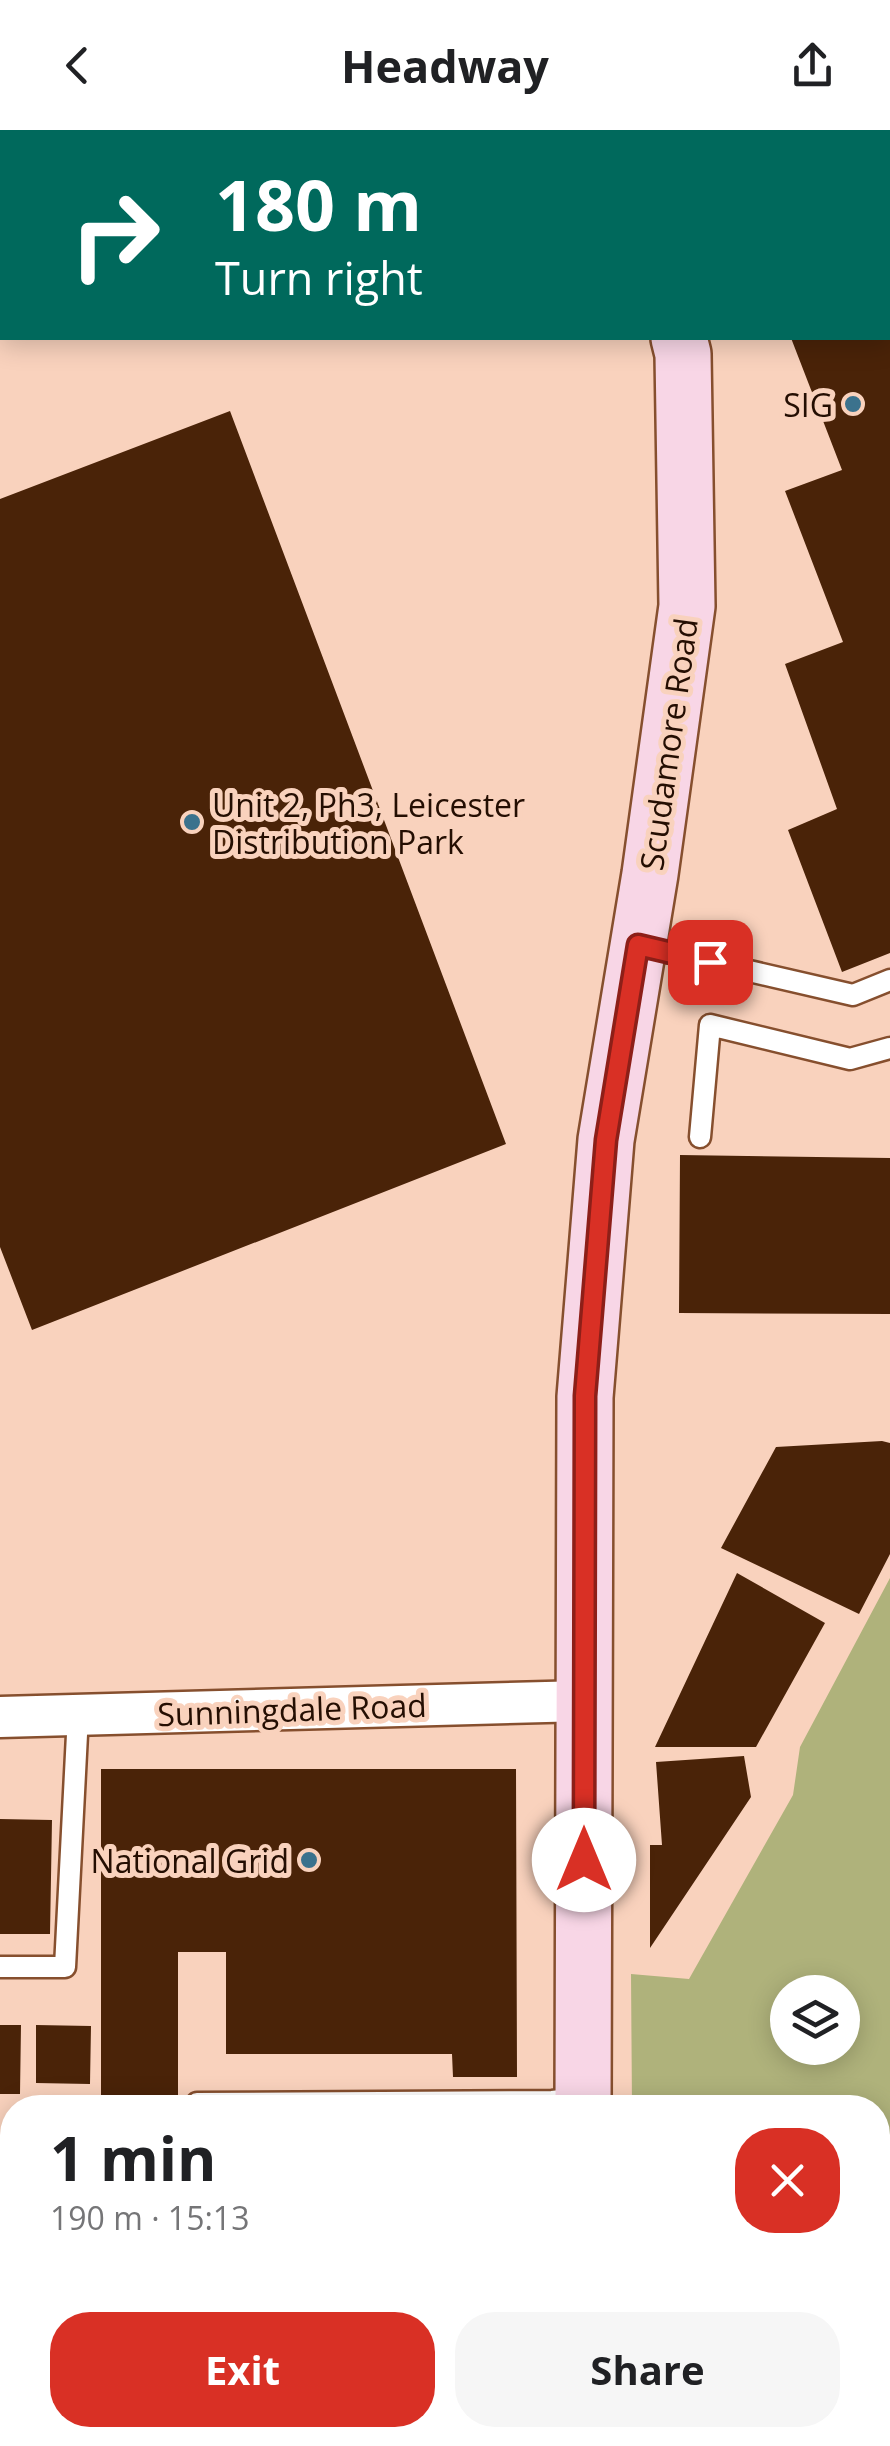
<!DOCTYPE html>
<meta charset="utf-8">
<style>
:root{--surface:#fff;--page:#f6f6f6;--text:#202124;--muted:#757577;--accent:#d93025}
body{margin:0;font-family:"Open Sans",sans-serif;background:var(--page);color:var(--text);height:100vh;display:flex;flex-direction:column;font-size:38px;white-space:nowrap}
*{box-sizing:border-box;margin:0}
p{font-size:32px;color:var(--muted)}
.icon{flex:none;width:55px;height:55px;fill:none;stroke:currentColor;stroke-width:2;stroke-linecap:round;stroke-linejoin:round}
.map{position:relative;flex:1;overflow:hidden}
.panel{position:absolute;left:0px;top:1965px;width:890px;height:352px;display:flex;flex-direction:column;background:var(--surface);border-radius:40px 40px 0 0;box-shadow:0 5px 25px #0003}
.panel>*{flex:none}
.top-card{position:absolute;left:0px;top:0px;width:890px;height:210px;box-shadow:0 5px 25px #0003;background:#00695c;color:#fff;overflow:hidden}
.fabs{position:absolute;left:770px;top:1845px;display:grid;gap:20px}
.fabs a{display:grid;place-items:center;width:90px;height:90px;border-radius:50%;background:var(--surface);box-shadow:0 5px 25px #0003;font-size:50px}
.pin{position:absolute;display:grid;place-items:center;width:85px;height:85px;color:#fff;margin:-42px;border-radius:20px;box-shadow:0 5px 15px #0006}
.me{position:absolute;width:110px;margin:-55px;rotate:0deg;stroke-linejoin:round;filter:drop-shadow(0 0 8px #0008)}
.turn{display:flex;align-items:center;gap:35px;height:210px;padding:0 50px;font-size:45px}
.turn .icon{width:130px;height:130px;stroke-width:2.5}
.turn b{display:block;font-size:70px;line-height:85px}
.round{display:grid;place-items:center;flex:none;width:105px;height:105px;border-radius:40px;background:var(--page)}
.summary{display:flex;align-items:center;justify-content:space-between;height:170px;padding:0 50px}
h1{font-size:60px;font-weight:700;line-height:75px}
.cta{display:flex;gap:20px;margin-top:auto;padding:20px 50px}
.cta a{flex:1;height:115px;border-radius:40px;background:var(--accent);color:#fff;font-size:40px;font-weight:700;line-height:115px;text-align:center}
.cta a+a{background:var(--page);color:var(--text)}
header{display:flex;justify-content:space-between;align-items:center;height:130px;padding:0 50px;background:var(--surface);font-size:45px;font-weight:700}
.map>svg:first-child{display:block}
.green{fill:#afb27b;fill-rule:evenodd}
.building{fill:#4a2308}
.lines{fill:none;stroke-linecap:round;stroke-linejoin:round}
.lane-casing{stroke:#864f2e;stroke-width:25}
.street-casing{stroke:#864f2e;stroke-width:45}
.secondary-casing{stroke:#864f2e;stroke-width:60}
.path{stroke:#b1907e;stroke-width:6;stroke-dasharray:5 5;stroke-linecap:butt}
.lane{stroke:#fff;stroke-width:20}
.street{stroke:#fff;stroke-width:40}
.secondary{stroke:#f8d6e6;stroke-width:55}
.route-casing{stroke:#8d1f18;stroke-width:25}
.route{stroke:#d93025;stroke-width:18}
.poi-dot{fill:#3b728d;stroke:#f9d2bd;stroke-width:4}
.labels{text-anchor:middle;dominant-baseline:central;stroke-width:10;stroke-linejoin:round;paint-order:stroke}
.poi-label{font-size:32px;fill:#240e02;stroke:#f9d2bd;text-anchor:end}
.street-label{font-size:32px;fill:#240e02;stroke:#f9d2bd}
</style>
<header><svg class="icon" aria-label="back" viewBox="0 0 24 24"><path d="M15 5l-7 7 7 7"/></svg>Headway<svg class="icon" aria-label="share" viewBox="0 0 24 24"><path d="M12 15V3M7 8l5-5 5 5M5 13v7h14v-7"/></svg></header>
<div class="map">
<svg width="890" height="2316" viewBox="0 0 890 2316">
<rect width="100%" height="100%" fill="#f9d2bd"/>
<path class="green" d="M890 1448V2027L878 2042V1978L632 1977 631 1844 689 1849 793 1665 800 1617ZM842 1862V1918H788V1862Z
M635 2305H853L854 2316H634Z"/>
<path class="building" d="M791 208H890V823L842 842 788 700 837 679 785 534 843 512 785 361 842 340Z
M230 281 506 1014 32 1200 0 1117V369Z
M680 1025 890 1028V1184L679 1183Z
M882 1311 890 1313V1424L859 1484 721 1418 776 1317Z
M737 1443 825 1493 756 1617H655Z
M744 1626 751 1667 650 1818V1715H662L656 1632Z
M101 1639H516L517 1947H453L452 1924H226V1822H178V1978H101Z
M0 1689 52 1690 50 1804H0Z
M0 1895H21L20 1964H0Z
M36 1895 91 1896 90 1954 36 1953Z
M103 2305H519V2316H104Z"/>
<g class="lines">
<defs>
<path id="lane" d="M5 0 6 2
M153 0 154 2
M301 0 302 2
M396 0 398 2
M518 2 521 0
M0 185 2 184
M641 816 853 865 890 850
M700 1007 710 895 850 929 890 918
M0 1837H65L78 1585
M197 1973 552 1971 580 1968"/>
<path id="street" d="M0 1587 584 1571
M878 2130 890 2119"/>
<path id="secondary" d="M630 0 631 2
M583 1978 585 1267 606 1010 650 744 687 476 683 224 679 208
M584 2305V2316"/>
</defs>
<use href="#lane" class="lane-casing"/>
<use href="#street" class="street-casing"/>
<use href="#secondary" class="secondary-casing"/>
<path class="path" d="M878 2048 890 2033"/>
<use href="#lane" class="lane"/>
<use href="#street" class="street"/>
<use href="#secondary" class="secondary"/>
</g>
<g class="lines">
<defs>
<path id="route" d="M584 1730 585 1266 606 1010 638 815 710 832"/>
</defs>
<use href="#route" class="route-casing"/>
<use href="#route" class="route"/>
</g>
<g class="poi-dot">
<circle cx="853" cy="274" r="10"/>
<circle cx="192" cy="692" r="10"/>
<circle cx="309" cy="1730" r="10"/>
</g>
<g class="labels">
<g class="poi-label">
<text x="833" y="274">SIG</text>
<text x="212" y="674" text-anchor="start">Unit 2, Ph3, Leicester<tspan x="212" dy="37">Distribution Park</tspan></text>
<text x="289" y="1730">National Grid</text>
</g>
<g class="street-label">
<text transform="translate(668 614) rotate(-82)">Scudamore Road</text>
<text transform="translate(292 1579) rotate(-2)">Sunningdale Road</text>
</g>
</g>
</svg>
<div class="fabs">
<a><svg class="icon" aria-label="layers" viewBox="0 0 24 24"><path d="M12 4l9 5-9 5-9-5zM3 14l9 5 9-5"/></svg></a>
</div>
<div class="pin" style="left:710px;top:832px;background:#d93025"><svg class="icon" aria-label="arrive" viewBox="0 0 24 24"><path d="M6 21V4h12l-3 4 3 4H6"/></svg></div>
<svg class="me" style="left:584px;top:1730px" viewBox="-20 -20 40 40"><circle r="19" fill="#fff"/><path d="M0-13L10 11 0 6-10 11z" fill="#d93025"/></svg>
<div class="top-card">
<div class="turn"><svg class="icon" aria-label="right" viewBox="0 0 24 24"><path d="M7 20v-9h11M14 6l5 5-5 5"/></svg><div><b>180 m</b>Turn right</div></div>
</div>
<section class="panel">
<div class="summary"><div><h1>1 min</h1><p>190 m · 15:13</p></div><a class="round" style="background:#d93025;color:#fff"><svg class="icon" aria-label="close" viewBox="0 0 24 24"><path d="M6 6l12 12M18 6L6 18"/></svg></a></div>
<div class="cta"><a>Exit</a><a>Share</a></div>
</section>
</div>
